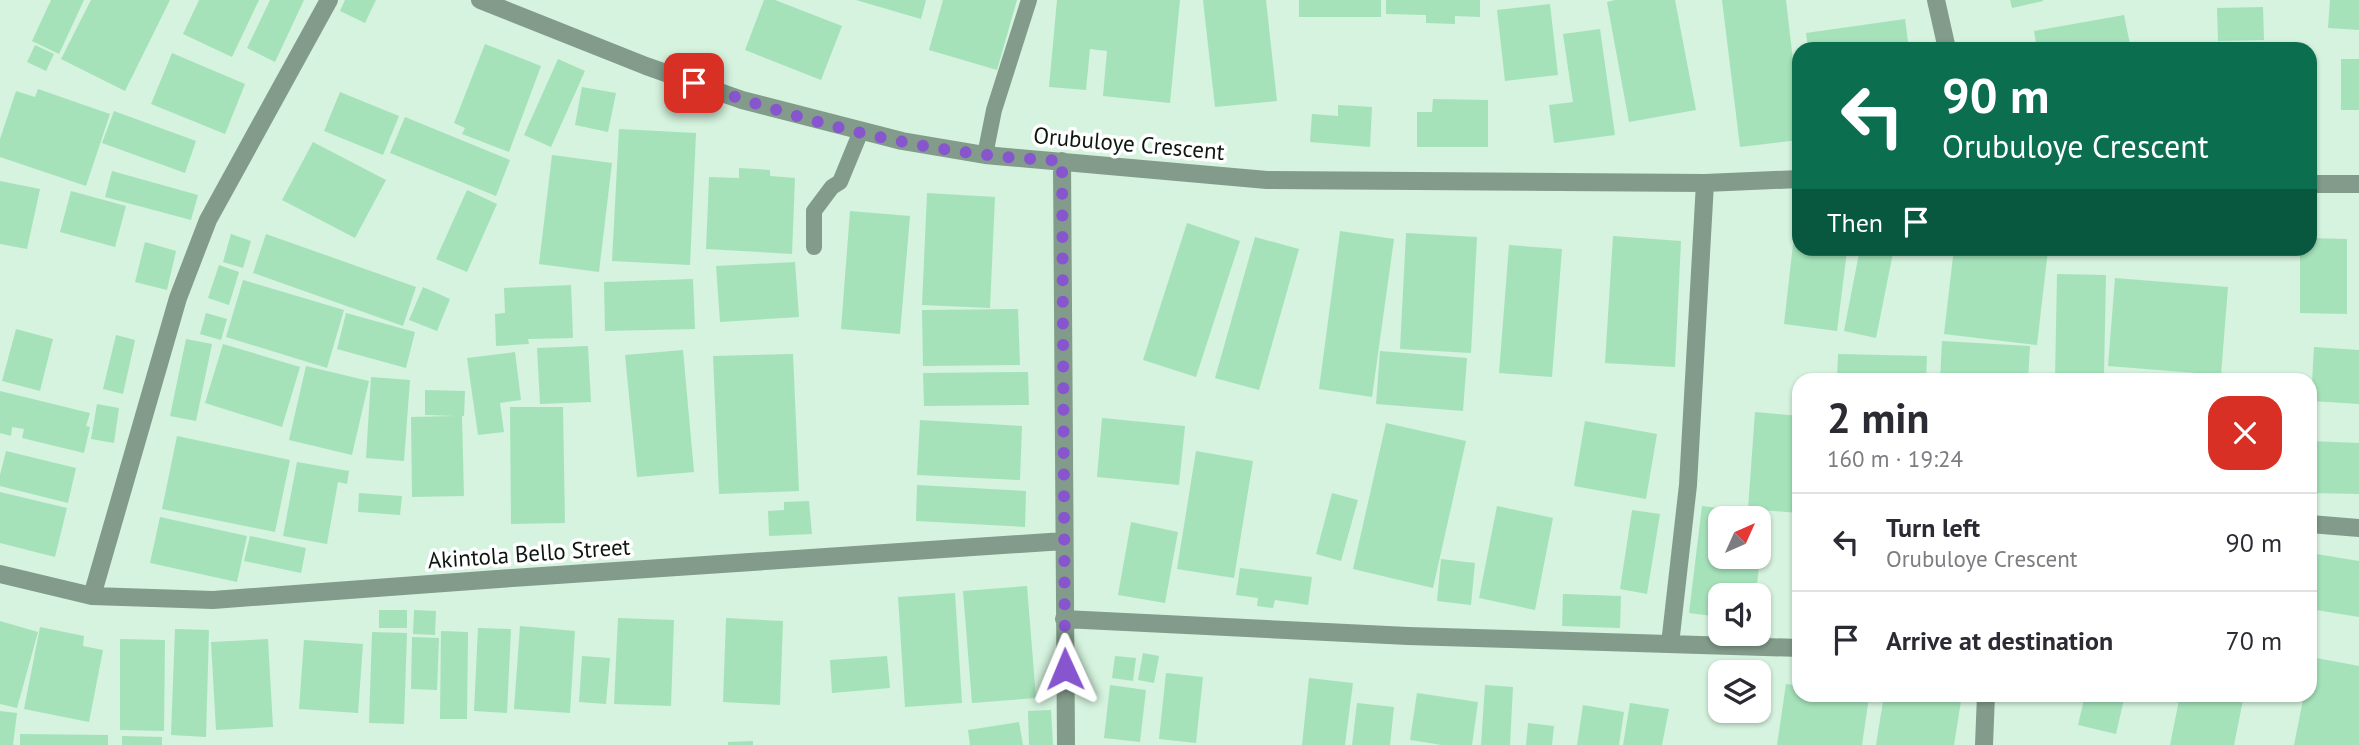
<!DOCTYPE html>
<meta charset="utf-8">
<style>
:root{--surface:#fff;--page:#f2f2f3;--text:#2b2b33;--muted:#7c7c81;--line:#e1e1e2}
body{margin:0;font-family:"PT Sans",sans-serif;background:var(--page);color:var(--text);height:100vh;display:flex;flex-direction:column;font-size:26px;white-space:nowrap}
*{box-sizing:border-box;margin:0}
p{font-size:23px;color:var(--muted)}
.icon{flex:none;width:38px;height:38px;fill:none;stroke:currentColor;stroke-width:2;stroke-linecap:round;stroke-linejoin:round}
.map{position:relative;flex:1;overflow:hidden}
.sheet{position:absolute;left:1792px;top:373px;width:525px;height:329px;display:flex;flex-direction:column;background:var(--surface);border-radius:21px;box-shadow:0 2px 5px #0004}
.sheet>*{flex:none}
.guide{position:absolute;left:1792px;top:42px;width:525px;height:214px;border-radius:21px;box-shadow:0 2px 5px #0004;background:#0b6e4f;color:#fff;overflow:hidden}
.needle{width:46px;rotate:45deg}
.controls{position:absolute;left:1708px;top:506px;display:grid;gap:14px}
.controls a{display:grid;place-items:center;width:63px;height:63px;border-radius:14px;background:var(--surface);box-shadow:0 2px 5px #0004;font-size:35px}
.pin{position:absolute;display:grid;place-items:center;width:60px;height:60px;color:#fff;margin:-30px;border-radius:14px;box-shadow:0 4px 10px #0006}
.me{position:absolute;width:77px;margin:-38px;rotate:359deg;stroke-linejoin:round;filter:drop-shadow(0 0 5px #0008)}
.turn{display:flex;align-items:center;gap:24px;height:147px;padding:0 35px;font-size:32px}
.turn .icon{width:91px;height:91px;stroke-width:2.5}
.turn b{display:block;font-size:49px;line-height:60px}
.then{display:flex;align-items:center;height:66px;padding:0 35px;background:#0003;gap:14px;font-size:26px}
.round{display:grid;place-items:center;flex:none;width:74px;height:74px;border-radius:21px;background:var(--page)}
.overview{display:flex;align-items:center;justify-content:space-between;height:119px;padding:0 35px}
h1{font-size:42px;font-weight:700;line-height:52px}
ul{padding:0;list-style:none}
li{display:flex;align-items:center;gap:21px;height:98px;padding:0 35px;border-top:2px solid var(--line)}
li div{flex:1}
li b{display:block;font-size:26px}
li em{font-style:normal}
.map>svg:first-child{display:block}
.building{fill:#a5e2ba}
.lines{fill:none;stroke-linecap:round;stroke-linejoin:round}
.service{stroke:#829b8a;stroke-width:16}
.minor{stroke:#829b8a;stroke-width:18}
.route{stroke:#8755ce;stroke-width:12;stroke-dasharray:0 21.6}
.labels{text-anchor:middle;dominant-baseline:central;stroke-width:7;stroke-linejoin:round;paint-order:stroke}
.street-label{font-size:23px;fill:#0c1710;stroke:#fff}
</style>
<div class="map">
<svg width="2359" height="745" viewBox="0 0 2359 745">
<rect width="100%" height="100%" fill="#d5f3de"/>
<path class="building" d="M51 0H84L59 54 32 41Z
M91 0H170L125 91 61 59Z
M199 0H259L232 57 183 34Z
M270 0H304L275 62 247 48Z
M345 0H376L365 23 340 11Z
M764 0H775L842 26 821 80 745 50Z
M856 0H926L921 19Z
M943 0H1017L997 70 929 50Z
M1057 0H1180L1170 103 1103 96 1107 51 1090 49 1086 90 1049 87Z
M1203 0H1266L1277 101 1215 107Z
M1299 0H1381V17H1299Z
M1386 0H1480V17L1455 16V24L1426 23V15L1386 14Z
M1615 0H1675L1696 110 1629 122 1607 2Z
M1722 0H1786L1799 112V140L1740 147Z
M2010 0H2043V1L2012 8Z
M2330 0H2359V30L2328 28Z
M1550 4 1558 75 1505 81 1497 10Z
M2263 7 2264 40 2218 41 2217 8Z
M2124 15 2131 49H2037L2034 31Z
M1905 19 1909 49H1808L1806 33Z
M1600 29 1615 135 1554 143 1549 105 1573 102 1563 34Z
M485 44 541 66 509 152 462 134 465 128 454 123Z
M35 45 54 54 46 71 27 62Z
M172 53 245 84 225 134 151 104Z
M558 59 585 71 551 147 524 135Z
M2341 59H2359V110H2341Z
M582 87 616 93 608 132 575 125Z
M38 89 110 114 86 186 0 157V139L16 91 35 97Z
M340 92 399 116 383 155 324 131Z
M1433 99 1488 100V147H1417V112H1432Z
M1338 105 1372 107 1370 147 1310 142 1312 114 1338 116Z
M114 111 196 141 185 173 102 143Z
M405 117 510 160 496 196 390 153Z
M619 129 696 133 690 265 612 261Z
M313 142 386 180 355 238 282 200Z
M552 155 612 163 599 272 539 264Z
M739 168 770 170V176L795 178 792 254 706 249 709 177 739 178Z
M112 171 198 195 191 220 105 197Z
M0 181 40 189 27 249 0 244Z
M467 190 497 204 467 272 436 259Z
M71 191 126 206 115 247 60 232Z
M927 193 995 197 990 308 922 305Z
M850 211 910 216 900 334 841 329Z
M1187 223 1240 241 1196 377 1143 360Z
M1340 231 1394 239 1372 397 1319 389Z
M1406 233 1477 237 1471 353 1400 349Z
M231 234 251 241 243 268 223 262Z
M266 234 416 287 403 326 253 273Z
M1613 236 1681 241 1675 367 1605 363Z
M1255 237 1299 249 1259 390 1215 378Z
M2310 238 2347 239V314L2300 313V248H2310Z
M145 242 176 251 167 290 135 282Z
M1793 244 1799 245V248L1847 251 1837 331 1784 324Z
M1509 245 1562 249 1552 377 1499 373Z
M1860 248H1894L1876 338 1844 331Z
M1954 248 2048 250 2037 345 1944 334Z
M795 262 799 317 720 322 716 266Z
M219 265 239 272 229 305 208 298Z
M2057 274 2106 275 2104 375 2187 377V380H2055Z
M2115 278 2228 287 2221 375 2108 366Z
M693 279 695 329 605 331 604 282Z
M243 280 344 310 327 368 226 337Z
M571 285 573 338 528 339 529 344 496 346 495 314 505 313 504 288Z
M423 287 450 299 437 331 409 320Z
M1018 309 1020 365 923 366 922 310Z
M206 313 227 319 221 340 200 334Z
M346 313 415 332 406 368 337 349Z
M16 329 53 339 40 391 2 381Z
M116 335 135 340 123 394 103 389Z
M186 339 212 344 196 421 170 416Z
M1942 341 2030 346 2028 380H1940Z
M223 344 300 367 282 427 205 403Z
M588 346 591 402 540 404 537 348Z
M2314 347 2359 350V404L2311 401Z
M683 350 694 472 637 477 625 355Z
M1380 351 1467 358 1463 411 1376 404Z
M515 352 521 400 500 403 504 432 478 435 467 358Z
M793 354 799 491 719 494 713 356Z
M1838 354 1927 356 1926 380H1837Z
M306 366 369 381 352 455 289 440Z
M1028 372 1029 405 924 406 923 373Z
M371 377 410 380 404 461 366 458Z
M425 390 465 391 464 416H462L464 496 412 497 411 417 455 416 425 415Z
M0 391 90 413 86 426 90 427 84 453 22 438 24 429 12 427 11 436 0 433Z
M97 404 119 408 114 443 91 439Z
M510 407H563L565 523 511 524Z
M1755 412 1799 416V513L1748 509Z
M1102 418 1185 426 1179 485 1097 477Z
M920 420 1022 426 1020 480 917 475Z
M1585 421 1657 434 1646 499 1574 486Z
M1386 423 1466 441 1433 588 1353 569Z
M177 436 290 460 275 532 162 509Z
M2310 441 2359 443V494L2310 493Z
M6 451 76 468 68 503 0 486V475Z
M1196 451 1253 461 1234 578 1177 569Z
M297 462 349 471 347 484 338 482 327 544 283 536Z
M917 485 1026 491 1025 527 916 521Z
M0 492 67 508 55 557 0 543Z
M359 493 402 496 400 515 358 512Z
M1332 493 1358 500 1341 561 1316 554Z
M809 501 812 534 769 536 768 511 784 510V502Z
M1497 506 1553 518 1535 610 1479 598Z
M1702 506 1765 514 1761 555H1759V518H1720V556H1760L1756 595H1720V617L1689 613Z
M1632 510 1660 514 1647 594 1620 589Z
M160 517 247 536 237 582 150 563Z
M1131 522 1178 532 1165 603 1118 595Z
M250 536 306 548 301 573 244 561Z
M2310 553 2359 561V617L2310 609Z
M1441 559 1475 563 1471 605 1437 601Z
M1240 568 1312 577 1308 605 1275 600 1273 608 1257 606 1258 598 1236 595Z
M1027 586 1036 698 972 703 963 591Z
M955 593 962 703 905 707 898 597Z
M1563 594 1621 596 1620 628 1562 626Z
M379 610H407V628H379Z
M414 610 436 611 435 635 413 634Z
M618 618 674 620 671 706 614 704Z
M726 618 783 621 780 705 723 702Z
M0 621 38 632 17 708 0 704Z
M520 626 575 631 570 713 514 709Z
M40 627 84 636 83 646 103 650 89 722 24 709Z
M478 628 511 629 507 713 474 711Z
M175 629 209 630 206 737 171 735Z
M441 631 468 632 467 719H440Z
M372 632 407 633 404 724 369 723Z
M412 637 439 638 437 690 411 689Z
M120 639 165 640 164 731 120 730Z
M268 639 273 727 216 730 211 642Z
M304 640 363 644 358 713 299 709Z
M1143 653 1159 656 1154 683 1138 680Z
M582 656 610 658 606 704 579 702Z
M887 656 890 688 832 693 830 660Z
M1115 656 1136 658 1133 681 1112 678Z
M2311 657 2359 666V745H2294L2304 695H2310Z
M1166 673 1203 677 1196 743 1159 739Z
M1309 678 1353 683 1345 745H1302Z
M1786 684 1799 686V695H1853L1869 697 1862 745H1777Z
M1110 685 1146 690 1140 742 1104 738Z
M1485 685 1513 687 1510 745H1481Z
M1417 693 1478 702 1472 745H1442L1410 740Z
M1884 695H1926L1961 701 1954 745H1876Z
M2085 695H2125L2116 734 2078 725Z
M2180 695H2244L2234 745H2170Z
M1357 703 1394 707 1390 745H1352Z
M1630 703 1669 709 1662 745H1623Z
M1583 705 1624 712 1619 745H1577Z
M1051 710 1053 745H1029L1028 711Z
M0 711 17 713 13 745H0Z
M1019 722 1023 745H970L968 730Z
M1528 723 1554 726 1552 745H1526Z
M20 734 108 735V745H20Z
M122 736 162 737V745H122Z
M753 741V745H728V742Z"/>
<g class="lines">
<path class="service" d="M985 155 994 110 1029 0
M814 247V211L832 187 840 182 861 131"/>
<path class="minor" d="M480 0 646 66 742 100 902 141 985 155 1267 180 1705 183 1799 179
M1936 0 1947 49
M1062 161 1066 745
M2310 184H2359
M2310 524 2359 528
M0 574 92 596 213 600 512 578 1064 541
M92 596 178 298 208 220 329 0
M1064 619 1408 636 1799 648
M1670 644 1688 485 1705 183
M1984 745 1986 695"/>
</g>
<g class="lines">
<path class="route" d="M694 83C788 116 888 144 987 155 1012 158 1037 159 1062 161L1065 669"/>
</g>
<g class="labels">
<g class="street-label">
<text transform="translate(1129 143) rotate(5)">Orubuloye Crescent</text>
<text transform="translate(529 553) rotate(-4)">Akintola Bello Street</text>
</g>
</g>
</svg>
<div class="controls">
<a><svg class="needle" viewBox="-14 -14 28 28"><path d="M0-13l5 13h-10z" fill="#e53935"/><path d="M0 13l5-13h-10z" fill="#7c7c81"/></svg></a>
<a><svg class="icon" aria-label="sound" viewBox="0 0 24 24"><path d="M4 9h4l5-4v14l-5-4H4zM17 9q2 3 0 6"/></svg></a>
<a><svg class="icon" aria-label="layers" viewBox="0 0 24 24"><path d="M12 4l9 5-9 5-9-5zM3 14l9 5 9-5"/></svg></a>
</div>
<div class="pin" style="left:694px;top:83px;background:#d93025"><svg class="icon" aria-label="arrive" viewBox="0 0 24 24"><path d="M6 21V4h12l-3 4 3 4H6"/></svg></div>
<svg class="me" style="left:1065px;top:669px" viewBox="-20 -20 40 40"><path d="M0-17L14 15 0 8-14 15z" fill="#8755ce" stroke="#fff" stroke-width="4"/></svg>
<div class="guide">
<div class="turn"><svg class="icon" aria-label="left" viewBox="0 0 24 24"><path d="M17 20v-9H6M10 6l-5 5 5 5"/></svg><div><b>90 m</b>Orubuloye Crescent</div></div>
<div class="then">Then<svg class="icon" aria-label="arrive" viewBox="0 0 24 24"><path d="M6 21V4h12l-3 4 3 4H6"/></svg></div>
</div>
<section class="sheet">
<div class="overview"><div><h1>2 min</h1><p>160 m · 19:24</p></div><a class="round" style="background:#d93025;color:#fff"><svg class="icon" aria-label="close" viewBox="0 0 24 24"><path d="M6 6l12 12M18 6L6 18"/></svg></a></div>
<ul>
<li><svg class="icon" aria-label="left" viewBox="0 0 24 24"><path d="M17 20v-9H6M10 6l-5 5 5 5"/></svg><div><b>Turn left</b><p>Orubuloye Crescent</p></div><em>90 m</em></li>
<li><svg class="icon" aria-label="arrive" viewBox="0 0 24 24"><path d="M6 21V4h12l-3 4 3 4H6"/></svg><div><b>Arrive at destination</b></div><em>70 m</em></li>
</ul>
</section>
</div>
